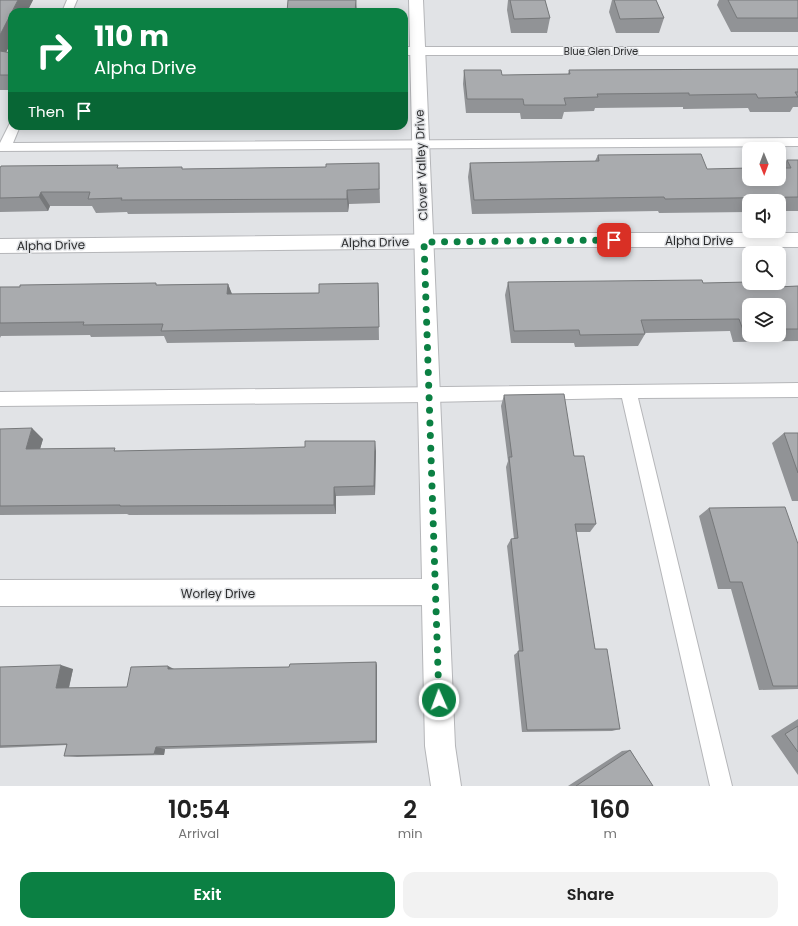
<!DOCTYPE html>
<style>
:root{--surface:#fff;--page:#f2f2f2;--text:#222;--muted:#767676;--accent:#0b8043}
body{margin:0;font-family:Poppins,sans-serif;background:var(--page);color:var(--text);height:100vh;display:flex;flex-direction:column;font-size:15px;white-space:nowrap}
*{box-sizing:border-box;margin:0}
p{font-size:13px;color:var(--muted)}
.icon{flex:none;width:22px;height:22px;fill:none;stroke:currentColor;stroke-width:2;stroke-linecap:round;stroke-linejoin:round}
.map{position:relative;height:786px;overflow:hidden}
.panel{display:flex;flex-direction:column;background:var(--surface);flex:1}
.panel>*{flex:none}
.banner{position:absolute;left:8px;top:8px;width:400px;height:122px;border-radius:12px;box-shadow:0 2px 10px #0003;background:#0b8043;color:#fff;overflow:hidden}
.needle{width:26px;rotate:179deg}
.fabs{position:absolute;left:742px;top:142px;display:grid;gap:8px}
.fabs a{display:grid;place-items:center;width:44px;height:44px;border-radius:8px;background:var(--surface);box-shadow:0 2px 10px #0003;font-size:20px}
.pin{position:absolute;display:grid;place-items:center;width:34px;height:34px;color:#fff;margin:-17px;border-radius:8px;box-shadow:0 2px 6px #0006}
.me{position:absolute;width:44px;margin:-22px;rotate:358deg;stroke-linejoin:round;filter:drop-shadow(0 0 3px #0008)}
.turn{display:flex;align-items:center;gap:14px;height:84px;padding:0 20px;font-size:18px}
.turn .icon{width:52px;height:52px;stroke-width:2.5}
.turn b{display:block;font-size:28px;line-height:34px}
.then{display:flex;align-items:center;height:38px;padding:0 20px;background:#0003;gap:8px;font-size:15px}
.eta{display:flex;justify-content:space-evenly;align-items:center;height:68px;text-align:center}
.eta b{font-size:24px;font-weight:600;line-height:28px}
.action{display:flex;gap:8px;margin-top:auto;padding:8px 20px}
.action a{flex:1;height:46px;border-radius:12px;background:var(--accent);color:#fff;font-size:16px;font-weight:600;line-height:46px;text-align:center}
.action a+a{background:var(--page);color:var(--text)}
.map>svg:first-child{display:block}
.lines{fill:none;stroke-linecap:round;stroke-linejoin:round}
.service-casing{stroke:#b5b6b9;stroke-width:2}
.minor-casing{stroke:#b5b6b9;stroke-width:2}
.tertiary-casing{stroke:#b5b6b9;stroke-width:2}
.service{fill:#fff;fill-rule:evenodd}
.minor{fill:#fff;fill-rule:evenodd}
.tertiary{fill:#fff;fill-rule:evenodd}
.wall{fill:#919396;fill-rule:evenodd}
.shaded-wall{fill:#76787a}
.building{fill:#a9abae;stroke:#76787a}
.route{stroke:#0b8043;stroke-width:7;stroke-dasharray:0 12.6}
.labels{text-anchor:middle;dominant-baseline:central;stroke-width:3;stroke-linejoin:round;paint-order:stroke}
.far-street-label{font-size:10px;fill:#2d2e2f;stroke:#e1e3e6}
.street-label{font-size:12px;fill:#2d2e2f;stroke:#e1e3e6}
</style>
<div class="map">
<svg width="798" height="786" viewBox="0 0 798 786">
<rect width="100%" height="100%" fill="#e1e3e6"/>
<g class="lines">
<defs>
<path id="service" d="M67 0H77L72 12H62Z
M10 123H12V126H20L13 143 798 138V146L0 151V143Z
M798 383V397L638 398 732 786H710L622 398 429 402 0 406V392Z"/>
<path id="minor" d="M404 47H798V55H404Z
M553 233H798V247H553L0 253V239Z"/>
<path id="tertiary" d="M409 0H423L455 746 461 786H431L425 746 422 605 0 606V580L422 579Z"/>
</defs>
<use href="#service" class="service-casing"/>
<use href="#minor" class="minor-casing"/>
<use href="#tertiary" class="tertiary-casing"/>
<use href="#service" class="service"/>
<use href="#minor" class="minor"/>
<use href="#tertiary" class="tertiary"/>
</g>
<path class="wall" d="M0 0H33L6 52 12 53V90H0Z
M508 0H545L550 18 547 33H511L507 10Z
M612 0H656L664 18 659 33H616L609 12Z
M719 0H798V32H731L717 5Z
M798 69V107H793L790 112H750L748 108 683 109V107L595 108 594 111 564 112 562 119H521L520 113H466L463 84 464 70 502 75 568 74 569 70Z
M148 126H197V128L149 129Z
M598 155 707 169 782 168 787 160H798V211H779V201H749V212L659 213 658 211 472 214 468 177 470 163 595 161Z
M379 163 380 203 349 204 348 212 128 214 127 212 96 213 92 206H50L48 211 0 212V168H120L183 169 326 167Z
M508 282 703 283 777 287 798 286V341L733 342 730 331 644 333 645 334 638 346 575 347 574 343H511L505 295ZM749 305H779V335H749Z
M378 283 379 340 167 343 164 336 91 337 90 335 1 336 0 338V287L228 284 232 294 319 293Z
M504 395 574 456 596 524 590 532H576L595 649 620 729 612 731 522 732 514 655 519 651 507 546 511 539H514L506 467 508 461 501 406Z
M0 429 43 439 40 449 118 451H376L375 495 336 496V514L129 515 127 514 0 515Z
M784 433H798V501H792L772 443Z
M709 508 798 544V689L759 690 731 589H718L699 516Z
M376 662 377 666V743L165 749 164 755 77 757 64 756 67 745 0 748V667L73 669 69 688 127 687 175 669 289 667Z
M798 719V775L771 736Z
M630 750 653 786H568L622 751Z"/>
<path class="shaded-wall" d="M18 0H33L27 12H12Z
M356 0 357 12H355Z
M12 12V41L0 64V35Z
M347 190 349 204 348 212 347 199Z
M41 192 50 206 48 211 39 197Z
M378 283 379 296V340V327Z
M228 284 233 297 227 294Z
M32 428 43 439 37 459 26 449Z
M375 441 376 451 375 495 374 486Z
M334 487 336 496V514L334 505Z
M376 662 377 666V743L376 741Z
M61 665 73 669 68 691 56 688Z
M168 666 176 670 168 669Z
M156 747 165 749 164 755 154 754Z"/>
<path class="building" d="M0 0H18L0 35Z
M288 0H356L355 12H287Z
M510 0H545L550 18 514 19Z
M614 0H656L664 18 620 19Z
M728 0H798V18H737Z
M0 51 12 53V75H0Z
M798 69V92H795L798 97 758 98 756 94 689 95V93L597 94 598 97 564 98 566 105H524L523 99H467L464 70H501L502 75 570 74 569 70Z
M701 154 707 169 749 168V179H779V168H791L787 160H798V197L665 199 664 197 474 200 470 163 599 161 598 155Z
M379 163V189L347 190V199L121 200 122 198 88 199 90 192H41L39 197 0 198V168L1 166 118 165 117 168 182 167V169L326 167V164Z
M702 280 703 283 749 282V283H775L777 287 798 286V329H779V305H749V329L743 330 739 319 641 320 645 334 580 335 579 330 514 331 508 282Z
M156 283V285L228 284 227 294 319 293V284L378 283 379 327 161 331 163 324 83 325 84 322 0 323V287H20V285Z
M564 394 574 456H584L596 524H575L595 649H607L620 729 527 730 518 651H523L511 539 518 538 509 457H512L504 395Z
M32 428 26 449 115 448 114 451 220 449 305 447V441H375L374 486 334 487V505L120 506V505L0 506V429Z
M784 433H798V473Z
M785 507 798 544V686H773L742 582H730L709 508Z
M376 662V741L156 747 154 754 64 756 67 744 0 746V667L61 665 56 688 127 687 131 667 168 666V669L289 667 290 664Z
M798 726V752L785 734Z
M630 750 653 786H576Z"/>
<g class="lines">
<path class="route" d="M439 700 424 242 614 240"/>
</g>
<g class="labels">
<g class="far-street-label">
<text x="601" y="51">Blue Glen Drive</text>
</g>
<g class="street-label">
<text transform="translate(421 165) rotate(-92)">Clover Valley Drive</text>
<text x="699" y="240">Alpha Drive</text>
<text transform="translate(375 242) rotate(-1)">Alpha Drive</text>
<text transform="translate(51 245) rotate(-1)">Alpha Drive</text>
<text x="218" y="593">Worley Drive</text>
</g>
</g>
</svg>
<div class="fabs">
<a><svg class="needle" viewBox="-14 -14 28 28"><path d="M0-13l5 13h-10z" fill="#e53935"/><path d="M0 13l5-13h-10z" fill="#767676"/></svg></a>
<a><svg class="icon" aria-label="sound" viewBox="0 0 24 24"><path d="M4 9h4l5-4v14l-5-4H4zM17 9q2 3 0 6"/></svg></a>
<a><svg class="icon" aria-label="search" viewBox="0 0 24 24"><circle cx="10" cy="10" r="6"/><path d="M15 15l6 6"/></svg></a>
<a><svg class="icon" aria-label="layers" viewBox="0 0 24 24"><path d="M12 4l9 5-9 5-9-5zM3 14l9 5 9-5"/></svg></a>
</div>
<div class="pin" style="left:614px;top:240px;background:#d93025"><svg class="icon" aria-label="arrive" viewBox="0 0 24 24"><path d="M6 21V4h12l-3 4 3 4H6"/></svg></div>
<svg class="me" style="left:439px;top:700px" viewBox="-20 -20 40 40"><circle r="17" fill="#0b8043" stroke="#fff" stroke-width="3"/><path d="M0-11L8 9 0 5-8 9z" fill="#fff"/></svg>
<div class="banner">
<div class="turn"><svg class="icon" aria-label="right" viewBox="0 0 24 24"><path d="M7 20v-9h11M14 6l5 5-5 5"/></svg><div><b>110 m</b>Alpha Drive</div></div>
<div class="then">Then<svg class="icon" aria-label="arrive" viewBox="0 0 24 24"><path d="M6 21V4h12l-3 4 3 4H6"/></svg></div>
</div>
</div>
<section class="panel">
<div class="eta">
<div><b>10:54</b><p>Arrival</p></div>
<div><b>2</b><p>min</p></div>
<div><b>160</b><p>m</p></div>
</div>
<div class="action"><a>Exit</a><a>Share</a></div>
</section>
